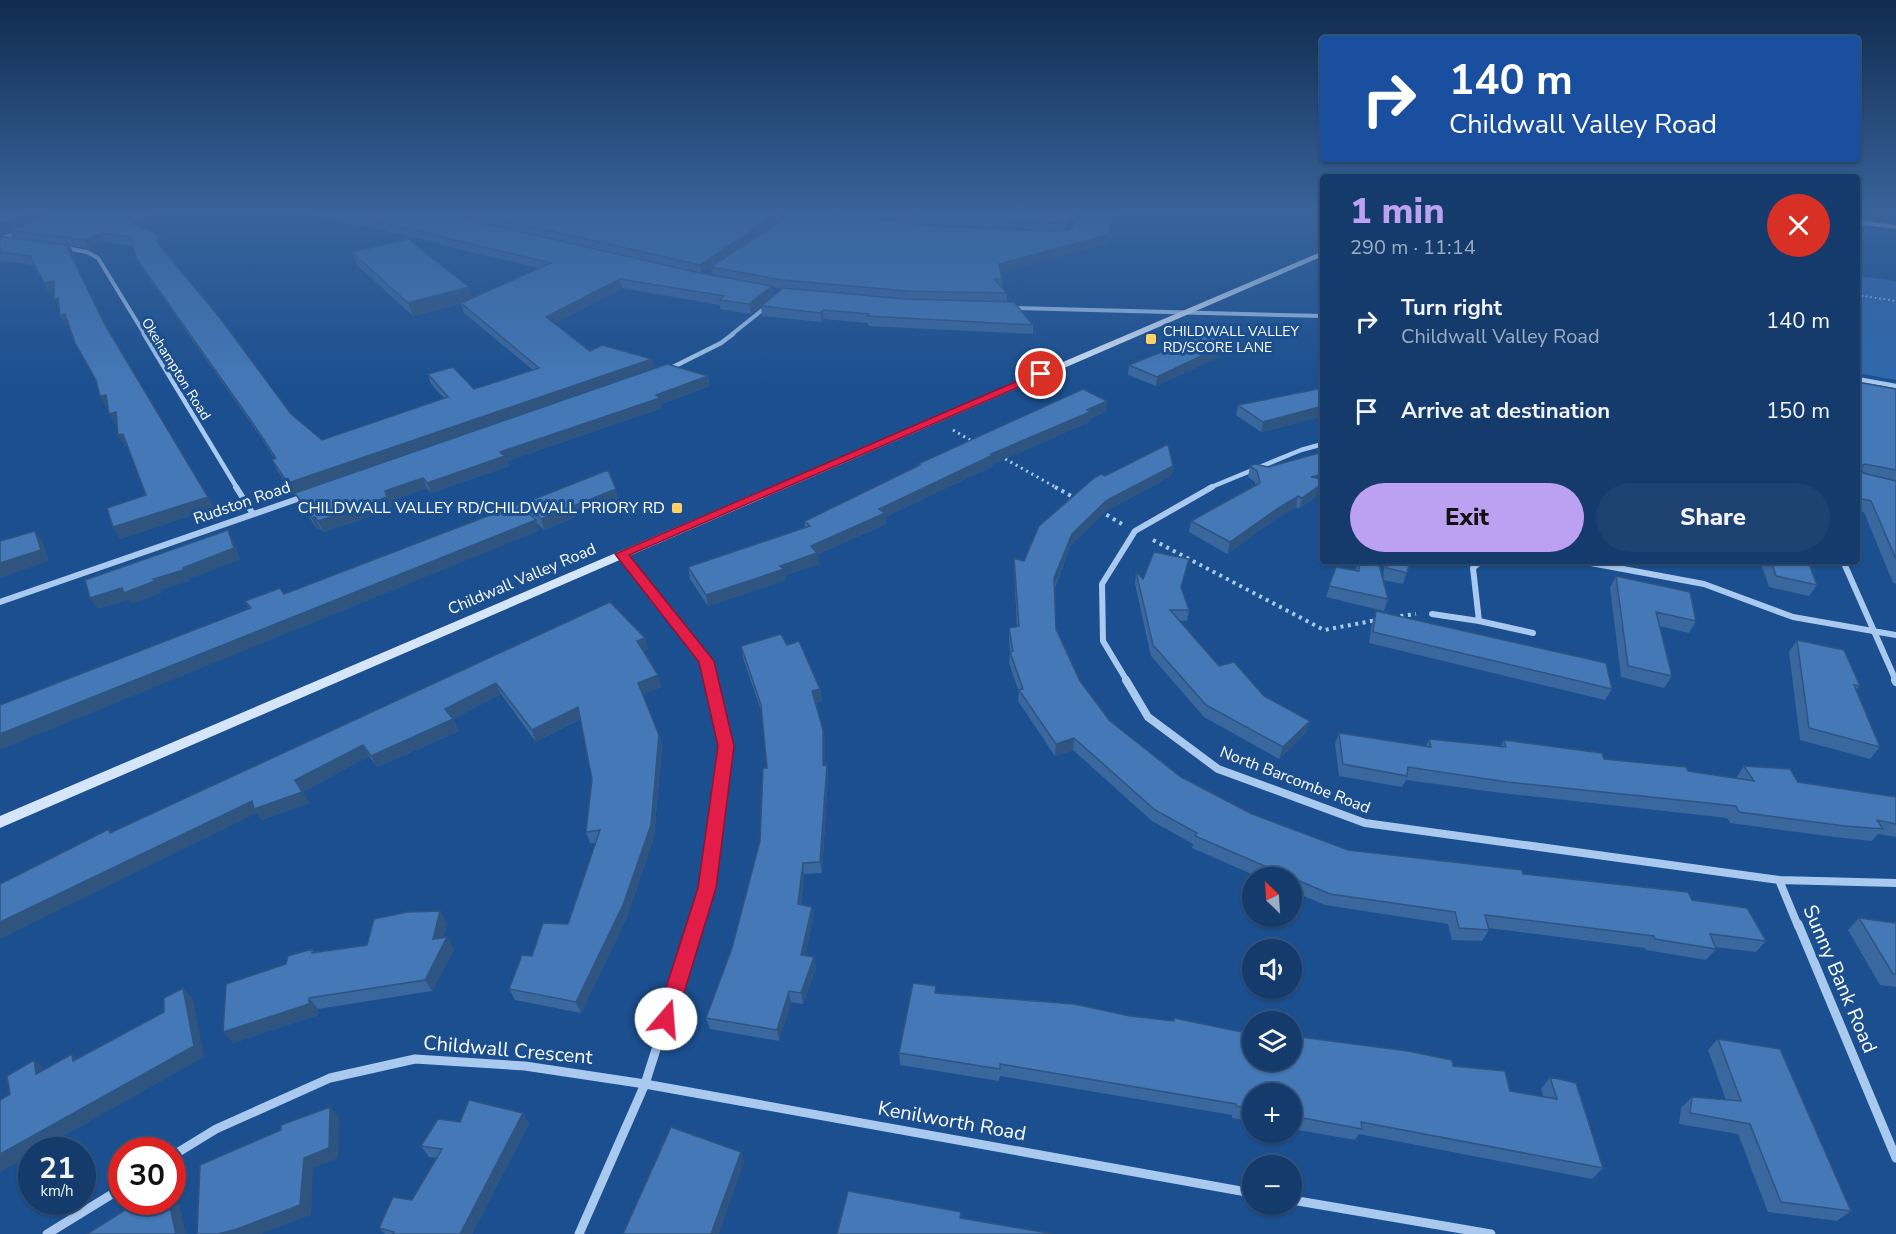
<!DOCTYPE html>
<meta charset="utf-8">
<style>
:root{--surface:#143b6b;--page:#1d4271;--text:#f1f3f6;--muted:#9dadc1;--line:#33557e;--accent:#bca0f2}
body{margin:0;font-family:"Nunito Sans",sans-serif;background:var(--page);color:var(--text);height:100vh;display:flex;flex-direction:column;font-size:22px;white-space:nowrap}
*{box-sizing:border-box;margin:0}
p{font-size:20px;color:var(--muted)}
.icon{flex:none;width:33px;height:33px;fill:none;stroke:currentColor;stroke-width:2;stroke-linecap:round;stroke-linejoin:round}
.map{position:relative;flex:1;overflow:hidden}
.drawer{position:absolute;left:1320px;top:174px;width:540px;height:390px;display:flex;flex-direction:column;background:var(--surface);border-radius:6px;box-shadow:0 2px 4px #0004,0 0 0 2px var(--line)}
.drawer>*{flex:none}
.guide{position:absolute;left:1320px;top:36px;width:540px;height:126px;border-radius:6px;box-shadow:0 2px 4px #0004,0 0 0 2px var(--line);background:#1a4fa0;color:#fff;overflow:hidden}
.needle{width:39px;rotate:335deg}
.controls{position:absolute;left:1242px;top:867px;display:grid;gap:12px}
.controls a{display:grid;place-items:center;width:60px;height:60px;border-radius:50%;background:var(--surface);box-shadow:0 2px 4px #0004,0 0 0 2px var(--line);font-size:30px}
.speed{position:absolute;left:18px;top:1137px;display:flex;gap:12px;font-size:30px;font-weight:700;text-align:center}
.speed>*{display:grid;place-content:center;width:78px;height:78px;border-radius:50%;background:var(--surface);box-shadow:0 2px 4px #0004,0 0 0 2px var(--line);line-height:1}
.speed small{font-size:15px;font-weight:400}
.speed .limit{border:9px solid #d22;background:#fff;color:#111}
.pin{position:absolute;display:grid;place-items:center;width:51px;height:51px;color:#fff;margin:-26px;border:3px solid #fff;border-radius:50%;box-shadow:0 2px 6px #0007}
.me{position:absolute;width:66px;margin:-33px;rotate:18deg;stroke-linejoin:round;filter:drop-shadow(0 0 4px #0008)}
.turn{display:flex;align-items:center;gap:21px;height:126px;padding:0 30px;font-size:27px}
.turn .icon{width:78px;height:78px;stroke-width:2.5}
.turn b{display:block;font-size:42px;line-height:51px}
.round{display:grid;place-items:center;flex:none;width:63px;height:63px;border-radius:32px;background:var(--page)}
.summary{display:flex;align-items:center;justify-content:space-between;height:102px;padding:0 30px}
h1{font-size:36px;font-weight:800;line-height:45px;color:var(--accent)}
.primary-button{display:flex;gap:12px;margin-top:auto;padding:12px 30px}
.primary-button a{flex:1;height:69px;border-radius:36px;background:var(--accent);color:#111;font-size:24px;font-weight:800;line-height:69px;text-align:center}
.primary-button a+a{background:var(--page);color:var(--text)}
ul{padding:0;list-style:none}
li{display:flex;align-items:center;gap:18px;height:90px;padding:0 30px}
li div{flex:1}
li b{display:block;font-size:22px}
li em{font-style:normal}
.map>svg:first-child{display:block}
.green{fill:#2e69ad}
.lines{fill:none;stroke-linecap:round;stroke-linejoin:round}
.path-far2{stroke:#a9c9ee;stroke-width:2;stroke-dasharray:1.5 3;stroke-linecap:butt}
.path-far1{stroke:#a9c9ee;stroke-width:3;stroke-dasharray:2 4;stroke-linecap:butt}
.path{stroke:#a9c9ee;stroke-width:4;stroke-dasharray:3 4.5;stroke-linecap:butt}
.street-far4{stroke:#a9c9ee;stroke-width:4}
.street-far3{stroke:#a9c9ee;stroke-width:4.5}
.street-far2{stroke:#a9c9ee;stroke-width:6}
.street-far1{stroke:#a9c9ee;stroke-width:8}
.street{stroke:#a9c9ee;stroke-width:9}
.secondary{fill:#d6e6fa;fill-rule:evenodd}
.wall{fill:#3a679d;fill-rule:evenodd}
.shaded-wall{fill:#305480}
.building{fill:#4478b7;stroke:#305480;stroke-width:1.5}
.route{fill:#e11d48;stroke:#92132f;stroke-width:1.5}
.poi-dot{fill:#ffd166;stroke:#1b4f8f;stroke-width:2}
.labels{text-anchor:middle;dominant-baseline:central;stroke-width:6;stroke-linejoin:round;paint-order:stroke}
.far-poi-label{font-size:14px;fill:#fff;stroke:#1b4f8f;text-anchor:start}
.far-street-label{font-size:14px;fill:#fff;stroke:#1b4f8f}
.street-label{font-size:16px;fill:#fff;stroke:#1b4f8f}
.poi-label{font-size:16px;fill:#fff;stroke:#1b4f8f;text-anchor:end}
.near-street-label{font-size:20px;fill:#fff;stroke:#1b4f8f}
</style>
<div class="map">
<svg width="1896" height="1234" viewBox="0 0 1896 1234">
<rect width="100%" height="100%" fill="#1b4f8f"/>
<path class="green" d="M1857 276 1896 281V380L1857 373Z"/>
<g class="lines">
<path class="path-far2" d="M1857 295 1896 301"/>
<path class="path-far1" d="M953 430 975 443
M1000 456 1057 488"/>
<path class="path" d="M1055 487 1075 498
M1100 511 1122 524
M1153 540 1324 630 1377 620
M1393 617 1416 614"/>
<path class="street-far4" d="M774 213 797 217
M0 239 19 233
M66 248 87 252 98 258 145 335
M1012 308 1323 316
M731 335 766 307"/>
<path class="street-far3" d="M144 334 237 488
M669 369 721 343 733 334
M1857 379 1896 386
M1209 488 1301 450 1323 444"/>
<path class="street-far2" d="M236 487 253 514
M622 554 706 661 711 681
M1481 561 1473 568 1479 621 1533 633
M1580 561 1704 584 1793 617 1896 635
M1843 561 1896 681
M0 602 303 497
M1432 614 1479 621
M1127 681 1103 641 1102 584 1135 531 1212 487"/>
<path class="street-far1" d="M1126 680 1148 717 1218 769 1365 823 1779 880 1896 883
M1895 680 1896 682
M1779 880 1798 926
M695 926 707 888 726 746 710 680"/>
<path class="street" d="M1798 924 1896 1158
M172 1156 216 1129 330 1078 415 1059 525 1066 645 1084 1252 1193
M1292 1200 1491 1234
M47 1234 122 1188
M579 1234 645 1084 696 924"/>
<path class="secondary" d="M1857 220 1896 225V229L1857 224Z
M1323 251V256L0 828V816Z"/>
</g>
<path class="wall" d="M0 213 144 228 160 235 164 244 163 249 291 414 322 440 444 398 431 384 428 374 474 389 533 370 464 313 461 303H463L413 316 357 265 352 252 473 298 539 268 441 245 440 243 304 213H784L785 218 720 261 793 213H1077L1065 230H1070L1082 213H1118L1106 244 1001 272 1002 279V287L1007 293V302L1033 325V334L869 326 868 323 824 319 821 322 762 316 761 306 783 289 772 287 773 295 751 314 721 309 720 305 622 288 554 324 590 351 652 359 654 369 708 376 709 386 661 404 662 408 507 461 509 466 431 493 427 488 390 501 392 507 360 520 323 532 320 528 317 529 300 503 295 494H294L277 470 272 460 275 459 260 436 141 267 136 258 133 246 105 242 89 248 70 246 74 255 72 256 108 331 214 508 120 539 113 527 146 495 127 445 125 446 118 435 117 424H115L108 406 106 407 96 380 68 324 66 325 60 316 59 309 54 292 49 293 34 265 0 261V236L13 238 9 231 0 235ZM711 267 713 275 702 273Z
M1220 347 1219 357 1156 386 1128 375 1129 365Z
M1857 382 1896 389V584L1893 583 1864 512 1857 511Z
M1323 388V416L1261 432 1236 415 1238 405Z
M1107 401 1106 411 1090 419 1089 422 993 464V466L885 517 886 524 818 554 819 564 785 575 786 580 708 606 690 579 688 567 805 527V521L918 466V464Z
M1323 452V491L1299 509 1296 507 1274 520 1227 554 1189 532 1191 521 1255 485V482L1248 477 1250 466 1268 467Z
M1173 466 1171 476 1106 511 1071 545 1055 587 1056 629 1080 681 1110 721 1181 777 1252 814 1348 850 1692 900 1766 941 1756 952 1715 947 1716 949 1706 960 1646 950 1645 948 1488 928 1489 930 1482 941 1452 940 1448 924 1325 905 1292 891V878H1261L1192 848 1193 844 1152 821 1073 750 1055 756 1018 701 1019 692 1009 663 1010 652 1009 639V628L1017 627 1014 570V558L1024 561 1105 476Z
M616 489 618 499 544 530 536 522 539 531 249 609 245 601 284 594 527 511 524 503Z
M1189 559 1181 589 1189 610 1187 621H1180L1219 666 1264 696 1310 721 1306 732 1279 759 1204 717 1151 656 1135 584 1136 572 1143 579Z
M1357 561H1378L1388 599 1384 611 1326 597 1336 567 1356 571Z
M1385 561H1410L1403 584 1383 580Z
M1760 561H1808L1817 585 1809 596 1769 587Z
M1616 576 1696 621 1689 633 1659 626 1672 676 1664 688 1621 677 1610 587Z
M610 602 645 638 648 649 643 651 661 687 642 694 659 735 662 747 654 837 627 917 581 1013 515 1000 509 989 532 956 568 924 596 843H590L586 832 592 779 580 719 536 742 501 694 453 719 459 731 377 767 369 756 303 792 309 803 262 820 257 813 112 833Z
M1376 611 1612 689 1605 700 1369 643 1372 623Z
M1797 640 1860 686 1856 690 1880 747 1870 759 1800 740 1789 652Z
M787 645 820 689 822 701 816 702 823 730 825 741V765L827 764 828 776 822 873 804 874 801 905 812 907 813 918 805 956 814 957 816 968 803 1004 791 1002 779 1041 710 1029 706 1018 732 948 760 841 767 768 762 713 743 658 741 646Z
M1339 733 1426 746 1429 739 1501 746 1504 740 1604 759 1736 778 1744 766 1798 782 1896 797V837L1878 834 1872 841 1835 837 1730 823 1727 818 1501 793 1406 780 1402 787 1339 776 1335 744Z
M440 911 447 923 443 938 447 937 454 949 432 991 318 1009V1015L233 1043 286 964 312 949 314 952 367 945Z
M1859 918 1896 923V987L1880 985 1848 930Z
M936 986V993L1173 1021 1174 1018 1245 1033 1247 1029 1453 1066 1510 1091 1543 1097 1541 1089 1550 1077 1603 1168 1592 1179 1359 1134 1355 1140 1292 1129V1094H1252V1121L1232 1118V1115L1000 1076 999 1081 900 1065 899 1053Z
M1718 1039 1851 1211 1837 1221 1768 1212 1738 1134 1679 1124 1681 1108 1692 1097 1726 1100 1708 1050Z
M523 1113 529 1123 472 1234H385L379 1228 412 1200 437 1158 429 1157 421 1146 460 1122Z"/>
<path class="shaded-wall" d="M31 213H59L8 230 9 231 0 235V224Z
M156 213H180L136 231 132 223Z
M778 213H784L785 218 701 274 700 265Z
M1072 213H1077L1065 231V222Z
M1115 213H1118L1106 244 998 273 999 264Z
M101 233 105 242 89 248 84 240Z
M160 235 164 244 163 250 158 241Z
M70 246 74 255 72 256 110 335 67 247Z
M620 279 622 288 549 327 546 317Z
M54 281 59 290 49 293 44 283Z
M772 286 773 295 751 314 749 304Z
M469 287 473 300 413 316 408 303Z
M58 298 59 309 54 300Z
M823 310 824 319 821 322 820 313Z
M65 314 70 324 66 325 60 316Z
M1220 347 1219 357 1156 386 1157 377Z
M652 359 654 369 294 494 288 483Z
M708 376 709 386 661 404 662 408 507 461 509 466 431 493 427 483 500 452Z
M106 395 112 405 106 407 100 396Z
M1107 401 1106 411 1090 419 1089 422 993 464V466L885 517 886 524 818 554 819 564 785 575 786 580 708 606 706 595 780 566 811 546 879 509 991 454Z
M1323 406V416L1261 432 1263 422Z
M116 412 122 422 115 424 109 414Z
M123 434 129 445 125 446 118 435Z
M1173 466 1171 476 1106 511 1071 545 1053 589 1054 578 1072 534 1107 500Z
M1323 474V491L1299 509 1302 498 1311 477Z
M423 478 427 488 390 501 392 507 360 520 323 532 318 521 385 491Z
M616 489 618 499 544 530 541 519Z
M1298 496 1296 507 1274 520 1227 554 1230 542 1277 509Z
M208 497 214 508 120 539 113 527Z
M315 517 320 528 317 529 312 518Z
M536 520 539 531 0 750V734Z
M228 530 234 541 240 560 189 579 183 568Z
M35 531 43 542 49 561 0 578V563Z
M184 570 190 581 160 590 162 593 132 604 129 600 98 609 90 598Z
M645 638 648 649 640 653 637 641Z
M658 675 661 687 641 695 638 683Z
M496 683 501 694 453 719 459 731 377 767 371 756 445 709Z
M820 689 822 701 814 702 812 691Z
M578 707 581 718 536 742 532 730Z
M1310 721 1306 732 1279 759 1283 747Z
M823 730 825 741V776L823 765Z
M659 735 662 747 654 837 627 917 581 1013 576 1002Z
M1074 738 1073 750 1055 756 1056 744Z
M363 745 369 756 303 792 309 803 262 820 257 813 0 939V922L295 780Z
M827 764 828 776 822 873 820 862Z
M803 863 804 874 799 916 798 904Z
M812 907 813 918 803 967 801 955Z
M440 911 447 923 440 950 433 939Z
M447 937 454 949 432 991 425 980Z
M814 957 816 968 803 1004 801 993Z
M183 988 193 999 204 1057 39 1150H32V1155L0 1172V1154L194 1046Z
M789 991 791 1002 779 1041 777 1030Z
M309 998 318 1009V1015L233 1043 223 1032Z
M72 1054 84 1065 73 1061Z
M34 1060 47 1071 36 1074Z
M330 1107 339 1117 338 1158 313 1168 311 1215 261 1234H218L304 1158Z
M523 1113 529 1123 472 1234H460Z
M741 1152 744 1162 719 1234H711Z
M172 1191 177 1195 186 1234H176L169 1202H172Z"/>
<path class="building" d="M0 213H31L0 224Z
M55 213H156L132 223 160 235 158 241H156L220 318 291 414 322 440 448 397 428 374 453 367 474 389 539 368 461 303 551 263 438 236H442L339 213H438L700 273 772 286 749 304 719 300 724 296 620 279 546 317 590 351 602 345 652 359 288 483 272 460 276 458 254 425 136 258 131 237 101 233 84 240 8 230Z
M472 213H778L700 265Z
M793 213H819L938 226 1050 231 1070 230 1082 213H1115L1107 235 999 264 1002 279H994L1007 293 907 291 783 280 711 267Z
M899 213H1072L1065 222 1050 223 938 217Z
M0 236 70 246 67 247 105 325 208 497 113 527 107 508 146 495 123 434 118 435 116 412 109 414 106 395 100 396 96 380 75 343 65 314 60 316 58 298 54 300V281L44 283 30 256 0 252Z
M408 239 469 287 408 303 352 252Z
M783 288 906 299 1014 302 1033 325 868 316 869 314 823 310 820 313 761 306Z
M1213 331 1220 347 1157 377 1129 365Z
M667 364 708 376 656 395 660 398 500 452 505 456 427 483 423 478 385 491 387 497 355 509 318 521 315 517 312 518 295 493Z
M1857 382 1896 389V470L1865 464 1860 467 1863 473 1896 481V559L1871 501 1857 498Z
M1323 388V406L1263 422 1238 405Z
M1083 389 1107 401 1087 410 1090 412 991 454 993 455 879 509 885 513 811 546 817 553 780 566 784 569 706 595 688 567 810 526 805 521 920 465 918 464Z
M1168 444 1173 466 1107 500 1072 534 1054 578 1056 629 1080 681 1110 721 1181 777 1252 814 1348 850 1522 870 1523 874 1688 892 1692 900 1747 908 1766 941 1710 934 1716 949 1655 939 1654 936 1485 915 1489 930 1459 928 1455 912 1330 894 1195 836 1197 833 1155 810 1074 738 1056 744 1019 690 1023 689 1010 652 1013 651 1009 628 1019 626 1014 558 1024 561 1039 526 1094 478 1101 474 1105 476Z
M1323 452V474L1311 477 1323 479V483L1302 498 1298 496 1277 509 1230 542 1191 521 1260 483 1257 471 1250 466 1255 464 1268 467Z
M608 470 616 489 541 519 524 503Z
M519 504 536 520 0 734V705L251 608 245 601 280 588 284 594Z
M228 530 234 548 183 568 184 570 153 579 155 581 124 593 122 588 90 598 85 580Z
M35 531 41 550 0 563V541Z
M1154 552 1189 559 1181 587 1189 610H1170L1219 666 1234 662 1264 696 1310 721 1283 747 1206 705 1153 645 1136 572 1143 579Z
M1360 561H1378L1388 599 1329 586 1336 567 1359 571Z
M1387 561H1410L1407 573 1387 568Z
M1771 561H1808L1817 585 1776 576Z
M1616 576 1690 592 1696 621 1656 612 1672 676 1628 666Z
M610 602 645 638 637 641 658 675 638 683 659 735 651 825 623 905 576 1002 509 989 522 955 532 956 543 923 568 924 600 830 586 832 592 779 578 707 532 730 496 683 445 709 453 719 371 756 363 745 295 780 302 792 254 809 252 801 0 922V884L109 829 110 833Z
M1376 611 1606 663 1612 689 1373 632Z
M781 634 787 645 799 641 820 689 812 691 823 730V765L827 764 820 862 803 863 798 904 812 907 801 955 814 957 801 993 789 991 777 1030 706 1018 732 948 760 841 763 768H767L761 705 741 646Z
M1797 640 1844 650 1860 686 1854 685 1880 747 1809 728Z
M1339 733 1431 747 1429 739 1506 747 1504 740 1602 753 1604 759 1686 767 1688 771 1754 781 1744 766 1790 769 1798 782 1896 797V824L1877 820 1883 829 1845 826 1739 812 1736 806 1507 782 1408 767 1407 776 1343 764Z
M440 911 433 939 447 937 425 980 309 998V1004L223 1032 226 984 286 964 288 956 312 949V953L367 945 374 919 407 912Z
M1859 918 1896 923V974H1893Z
M913 983 936 986 935 993 1074 1004 1130 1016 1174 1021V1018L1247 1033V1029L1252 1030V1060H1292V1036L1408 1051 1452 1060 1453 1066 1505 1071 1510 1091 1557 1099 1550 1077 1576 1083 1603 1168 1361 1122 1362 1129 1292 1116V1094H1252V1109L1236 1106V1104L1000 1064V1069L899 1053Z
M183 988 194 1046 0 1154V1100L10 1094 7 1076 34 1060 36 1074 72 1054 73 1061 164 1012V998Z
M1718 1039 1780 1049 1851 1211 1781 1202 1750 1124 1690 1113 1692 1097 1741 1101Z
M469 1100 523 1113 460 1234H393L394 1232 379 1228 393 1197 412 1200 442 1149 421 1146 438 1119 460 1122Z
M330 1107 329 1148 304 1158 300 1205 237 1229 218 1234H197L200 1165 281 1130V1125Z
M671 1127 741 1152 711 1234H623Z
M848 1191 961 1212 960 1218 1054 1234H837Z
M138 1202H169L176 1234H87Z"/>
<linearGradient id="sky" x2="0" y2="1"><stop stop-color="#0f2b4f"/><stop offset="0.55" stop-color="#39639b"/><stop offset="1" stop-color="#39639b" stop-opacity="0"/></linearGradient>
<rect width="1896" height="386" fill="url(#sky)"/>
<path class="route" d="M1041 371 1046 374 1044 376 629 555 714 661 734 746 716 888 676 1019 673 1025 666 1028 659 1025 656 1019 698 888 718 746 699 662 615 554Z"/>
<g class="poi-dot">
<rect x="1145" y="333" width="12" height="12" rx="3"/>
<rect x="671" y="502" width="12" height="12" rx="3"/>
</g>
<g class="labels">
<g class="far-poi-label">
<text x="1163" y="331">CHILDWALL VALLEY<tspan x="1163" dy="16">RD/SCORE LANE</tspan></text>
</g>
<g class="far-street-label">
<text transform="translate(176 369) rotate(58)">Okehampton Road</text>
</g>
<g class="street-label">
<text transform="translate(242 503) rotate(-19)">Rudston Road</text>
<text transform="translate(522 579) rotate(-23)">Childwall Valley Road</text>
<text transform="translate(1295 780) rotate(21)">North Barcombe Road</text>
</g>
<g class="poi-label">
<text x="665" y="508">CHILDWALL VALLEY RD/CHILDWALL PRIORY RD</text>
</g>
<g class="near-street-label">
<text transform="translate(1840 979) rotate(67)">Sunny Bank Road</text>
<text transform="translate(508 1050) rotate(5)">Childwall Crescent</text>
<text transform="translate(952 1121) rotate(10)">Kenilworth Road</text>
</g>
</g>
</svg>
<div class="controls">
<a><svg class="needle" viewBox="-14 -14 28 28"><path d="M0-13l5 13h-10z" fill="#e53935"/><path d="M0 13l5-13h-10z" fill="#9dadc1"/></svg></a>
<a><svg class="icon" aria-label="sound" viewBox="0 0 24 24"><path d="M4 9h4l5-4v14l-5-4H4zM17 9q2 3 0 6"/></svg></a>
<a><svg class="icon" aria-label="layers" viewBox="0 0 24 24"><path d="M12 4l9 5-9 5-9-5zM3 14l9 5 9-5"/></svg></a>
<a>+</a>
<a>−</a>
</div>
<div class="speed"><div>21<small>km/h</small></div><div class="limit">30</div></div>
<div class="pin" style="left:1041px;top:374px;background:#d93025"><svg class="icon" aria-label="arrive" viewBox="0 0 24 24"><path d="M6 21V4h12l-3 4 3 4H6"/></svg></div>
<svg class="me" style="left:666px;top:1019px" viewBox="-20 -20 40 40"><circle r="19" fill="#fff"/><path d="M0-13L10 11 0 6-10 11z" fill="#e11d48"/></svg>
<div class="guide">
<div class="turn"><svg class="icon" aria-label="right" viewBox="0 0 24 24"><path d="M7 20v-9h11M14 6l5 5-5 5"/></svg><div><b>140 m</b>Childwall Valley Road</div></div>
</div>
<section class="drawer">
<div class="summary"><div><h1>1 min</h1><p>290 m · 11:14</p></div><a class="round" style="background:#d93025;color:#fff"><svg class="icon" aria-label="close" viewBox="0 0 24 24"><path d="M6 6l12 12M18 6L6 18"/></svg></a></div>
<ul>
<li><svg class="icon" aria-label="right" viewBox="0 0 24 24"><path d="M7 20v-9h11M14 6l5 5-5 5"/></svg><div><b>Turn right</b><p>Childwall Valley Road</p></div><em>140 m</em></li>
<li><svg class="icon" aria-label="arrive" viewBox="0 0 24 24"><path d="M6 21V4h12l-3 4 3 4H6"/></svg><div><b>Arrive at destination</b></div><em>150 m</em></li>
</ul>
<div class="primary-button"><a>Exit</a><a>Share</a></div>
</section>
</div>
